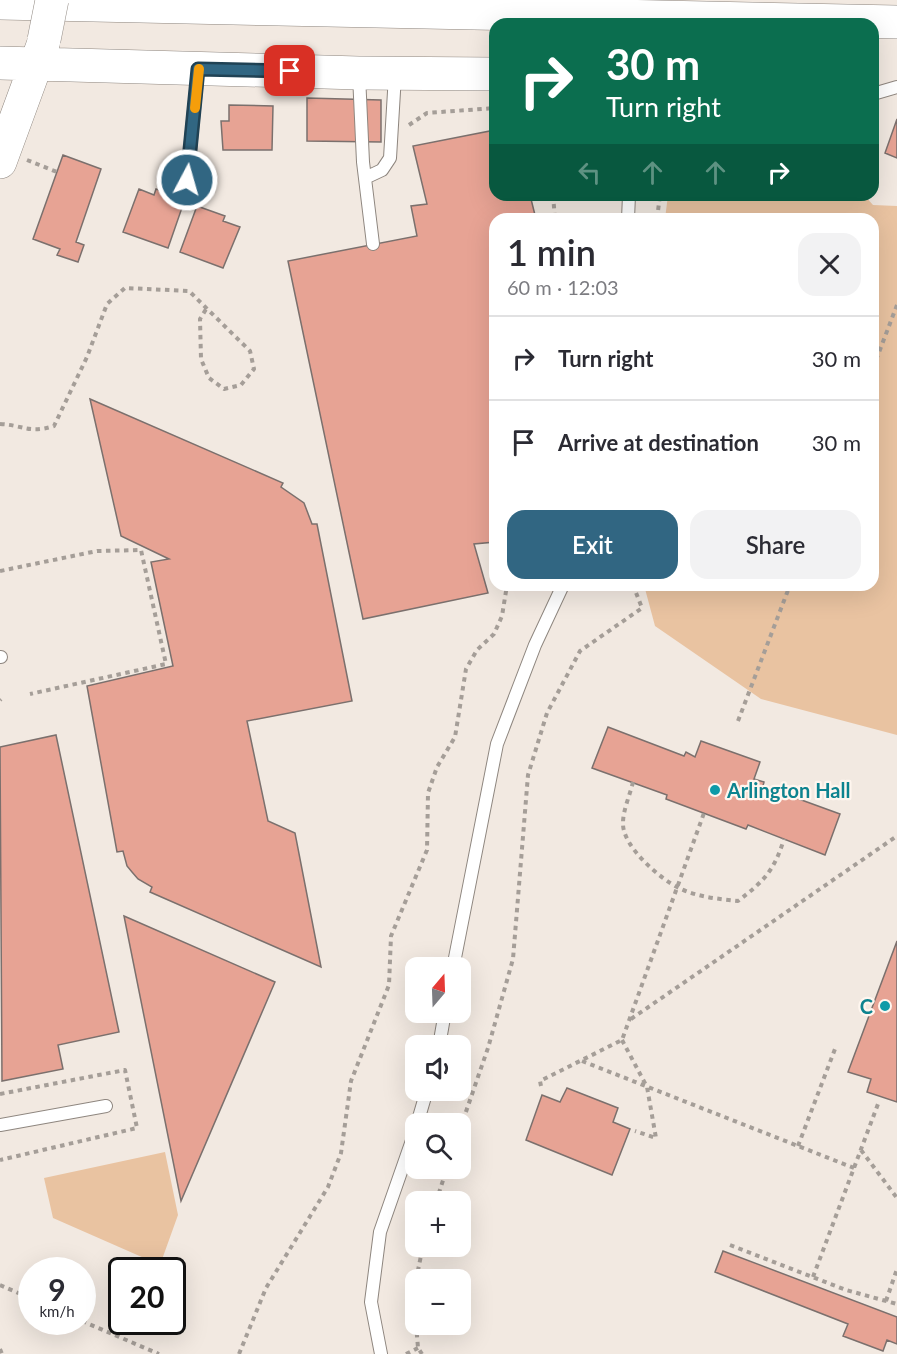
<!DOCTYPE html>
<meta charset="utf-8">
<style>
:root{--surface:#fff;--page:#f2f2f3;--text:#2b2b33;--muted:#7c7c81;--line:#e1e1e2;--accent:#316682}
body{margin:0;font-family:Lato,sans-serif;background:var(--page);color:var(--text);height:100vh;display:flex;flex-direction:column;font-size:22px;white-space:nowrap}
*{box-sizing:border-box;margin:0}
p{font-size:20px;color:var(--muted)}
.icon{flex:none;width:33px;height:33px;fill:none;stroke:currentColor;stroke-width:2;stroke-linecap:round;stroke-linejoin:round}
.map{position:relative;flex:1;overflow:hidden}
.drawer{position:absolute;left:489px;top:213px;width:390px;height:378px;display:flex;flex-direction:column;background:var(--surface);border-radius:18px;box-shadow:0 6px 24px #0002}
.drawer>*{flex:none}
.top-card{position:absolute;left:489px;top:18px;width:390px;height:183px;border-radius:18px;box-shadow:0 6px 24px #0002;background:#0b6e4f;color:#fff;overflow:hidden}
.needle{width:39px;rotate:19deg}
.controls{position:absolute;left:405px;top:957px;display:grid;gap:12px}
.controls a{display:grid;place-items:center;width:66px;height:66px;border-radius:12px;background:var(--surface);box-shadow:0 6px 24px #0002;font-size:30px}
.speed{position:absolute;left:18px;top:1257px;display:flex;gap:12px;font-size:30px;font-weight:700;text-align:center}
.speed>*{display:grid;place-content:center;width:78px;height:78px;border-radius:50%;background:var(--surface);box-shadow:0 6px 24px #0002;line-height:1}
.speed small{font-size:15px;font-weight:400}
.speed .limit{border:3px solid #111;border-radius:9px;background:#fff;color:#111}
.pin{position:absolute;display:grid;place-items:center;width:51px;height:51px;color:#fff;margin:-26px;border-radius:12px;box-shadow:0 3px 9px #0006}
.me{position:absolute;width:66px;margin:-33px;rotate:6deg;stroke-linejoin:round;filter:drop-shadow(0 0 4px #0008)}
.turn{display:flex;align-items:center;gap:21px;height:126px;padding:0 18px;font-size:27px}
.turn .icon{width:78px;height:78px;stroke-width:2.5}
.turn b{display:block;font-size:42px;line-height:51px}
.lanes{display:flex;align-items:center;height:57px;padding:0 18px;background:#0003;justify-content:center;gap:30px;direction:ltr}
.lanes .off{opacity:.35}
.round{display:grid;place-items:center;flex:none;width:63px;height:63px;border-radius:18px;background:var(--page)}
.headline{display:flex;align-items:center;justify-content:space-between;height:102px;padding:0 18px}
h1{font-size:36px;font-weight:600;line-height:45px}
.primary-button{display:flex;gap:12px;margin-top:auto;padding:12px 18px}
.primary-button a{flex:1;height:69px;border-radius:18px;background:var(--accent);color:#fff;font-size:24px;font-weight:600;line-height:69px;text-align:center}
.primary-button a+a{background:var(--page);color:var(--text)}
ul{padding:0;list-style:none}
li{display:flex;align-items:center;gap:18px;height:84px;padding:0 18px;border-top:2px solid var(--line)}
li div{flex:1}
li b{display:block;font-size:22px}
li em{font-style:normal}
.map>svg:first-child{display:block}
.green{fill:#e9c3a1}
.building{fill:#e7a394;stroke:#7b706d;stroke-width:1.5}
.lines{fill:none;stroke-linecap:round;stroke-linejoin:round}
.service-casing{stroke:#8e867f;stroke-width:14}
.secondary-casing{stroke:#8e867f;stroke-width:34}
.trunk-casing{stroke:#8e867f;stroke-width:34}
.path{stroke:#a59e98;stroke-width:4;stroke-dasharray:4.5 4.5;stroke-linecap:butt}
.service{stroke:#fff;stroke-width:12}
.secondary{stroke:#fff;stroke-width:33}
.trunk{stroke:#fff;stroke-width:33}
.secondary-bridge-casing{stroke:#8e867f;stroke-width:34;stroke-linecap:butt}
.secondary-bridge{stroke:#fff;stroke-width:33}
.route-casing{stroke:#204254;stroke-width:15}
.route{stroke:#316682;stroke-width:10}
.slow{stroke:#f59e0b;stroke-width:10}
.culture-dot{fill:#0f9aa8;stroke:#fff6ef;stroke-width:2}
.labels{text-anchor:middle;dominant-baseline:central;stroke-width:4.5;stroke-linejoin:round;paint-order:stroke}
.culture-label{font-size:20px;font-weight:bold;fill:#0d838f;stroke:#fff6ef;text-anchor:start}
</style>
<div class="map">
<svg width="897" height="1354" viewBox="0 0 897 1354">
<rect width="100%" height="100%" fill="#f2e9e1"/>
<path class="green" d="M668 195H864L873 205 897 206V735L761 699 655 626 644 585H873V219H665Z
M165 1152 178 1215 160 1265 53 1218 44 1178Z"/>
<path class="building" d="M307 98 381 100V142L307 141Z
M229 105 273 106 272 150H223L221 121H229Z
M897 119V158L885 153Z
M495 130V195H530L536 219H495V542L474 544 488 593 363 619 288 261 417 236 411 206 427 204 413 146Z
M63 155 101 169 76 242 84 245 78 262 57 255 60 249 33 239Z
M139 189 154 195 156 189 185 199 168 248 123 232Z
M197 206 225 216 223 221 240 227 223 268 180 252Z
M90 399 283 483 281 487 304 503 312 524H317L352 701 247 721 268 821 295 833 321 967 150 892 152 887 138 879 132 872 127 866 123 851 117 852 87 686 173 666 151 562 169 559 121 536Z
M608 727 684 756 686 752 695 757 701 741 760 762 754 779 764 782 763 786 840 814 825 855 748 825 746 829 666 799 667 795 592 768Z
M56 735 119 1032 58 1045 63 1069 2 1081 0 747Z
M124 916 275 982 181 1201Z
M897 941V1102L867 1092 871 1079 848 1072Z
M567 1088 618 1108 613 1122 630 1129 612 1175 526 1140 542 1095 560 1102Z
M723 1251 897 1317V1344L887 1340 883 1351 843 1336 848 1324 715 1272Z"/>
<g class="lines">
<defs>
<path id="service" d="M359 75 363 162 373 244
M873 94 897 87
M365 178 382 170 390 158 395 75
M187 180 198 70
M628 219 629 195
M0 657H1
M453 968 497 744 535 645 563 585
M439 1046 445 1012
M417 1124 427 1090
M0 1125 106 1106
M381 1354 371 1302 380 1232 416 1129"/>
<path id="secondary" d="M0 63 359 73 495 74
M0 162 43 45"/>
<path id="trunk" d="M0 3 897 22"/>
</defs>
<use href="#service" class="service-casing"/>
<use href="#secondary" class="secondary-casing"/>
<use href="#trunk" class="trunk-casing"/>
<path class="path" d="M409 125 427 113 495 108
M27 160 57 172
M553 195 555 219
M657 219 660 195
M873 368 897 305
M0 424C23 425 29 434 54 426L87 357 107 304 125 288 189 291 250 351 254 369 241 385 224 389 209 378 201 359 200 319 208 306
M0 571 97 551 141 550 166 664 30 694
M0 700 1 699
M738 721 790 585
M633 782C630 795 623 810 623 823 622 846 660 879 679 888 697 897 719 899 738 901 764 881 774 871 784 839
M631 1019 897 836
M622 1040 647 1087 656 1138 635 1131
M582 1061 854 1168
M541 1086 540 1081 622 1040 704 813
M0 1094 125 1070 137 1128 0 1160
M460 1129 488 1048 513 959 528 775 547 713 580 651 642 608 633 585
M798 1146 835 1049
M861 1150 897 1198
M436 1202 447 1168
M730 1245 846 1290 897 1304
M813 1277 878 1104
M416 1280 423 1246
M416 1281 413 1292 416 1322
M0 1285 32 1299
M886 1301 897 1269
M82 1321 159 1354
M416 1324 418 1348 422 1354
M0 1349 2 1354
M239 1354 266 1288 328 1187 341 1153 351 1081 389 985 391 936 427 850 428 793 437 767 455 737 466 669 477 650 494 634 502 616 507 585
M406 1354 418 1348"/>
<use href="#service" class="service"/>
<use href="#secondary" class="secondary"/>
<use href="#trunk" class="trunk"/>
<defs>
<path id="secondary-bridge" d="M44 40 52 0"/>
</defs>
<use href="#secondary-bridge" class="secondary-bridge-casing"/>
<use href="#secondary-bridge" class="secondary-bridge"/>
</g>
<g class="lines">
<defs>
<path id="route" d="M187 180 198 69 290 71"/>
</defs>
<use href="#route" class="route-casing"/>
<use href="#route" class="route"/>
<path class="slow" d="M195 108 199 69"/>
</g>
<g class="culture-dot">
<circle cx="715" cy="790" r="6"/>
<circle cx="885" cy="1006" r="6"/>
</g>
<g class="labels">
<g class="culture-label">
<text x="727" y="790">Arlington Hall</text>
<text x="873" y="1006" text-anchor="end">C</text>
</g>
</g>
</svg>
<div class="controls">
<a><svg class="needle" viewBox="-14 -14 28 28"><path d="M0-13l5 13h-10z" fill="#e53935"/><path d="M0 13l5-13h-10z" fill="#7c7c81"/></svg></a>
<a><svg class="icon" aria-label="sound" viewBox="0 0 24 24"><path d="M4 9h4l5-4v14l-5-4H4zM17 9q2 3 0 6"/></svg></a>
<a><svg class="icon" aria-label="search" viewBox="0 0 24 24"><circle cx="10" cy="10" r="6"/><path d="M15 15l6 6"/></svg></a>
<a>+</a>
<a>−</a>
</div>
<div class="speed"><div>9<small>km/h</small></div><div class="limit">20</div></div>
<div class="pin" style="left:290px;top:71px;background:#d93025"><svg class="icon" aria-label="arrive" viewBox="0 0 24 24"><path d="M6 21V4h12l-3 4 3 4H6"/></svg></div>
<svg class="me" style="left:187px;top:180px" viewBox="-20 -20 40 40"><circle r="17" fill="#316682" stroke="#fff" stroke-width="3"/><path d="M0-11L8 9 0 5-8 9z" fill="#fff"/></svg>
<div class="top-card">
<div class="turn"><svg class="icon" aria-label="right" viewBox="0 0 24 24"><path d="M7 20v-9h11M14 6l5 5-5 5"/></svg><div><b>30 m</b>Turn right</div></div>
<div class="lanes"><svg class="icon off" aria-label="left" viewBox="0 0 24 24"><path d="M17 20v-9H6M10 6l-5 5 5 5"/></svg><svg class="icon off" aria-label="ahead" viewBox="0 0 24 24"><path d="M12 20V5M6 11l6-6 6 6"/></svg><svg class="icon off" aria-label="ahead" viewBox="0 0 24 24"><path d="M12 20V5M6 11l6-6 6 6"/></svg><svg class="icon" aria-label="right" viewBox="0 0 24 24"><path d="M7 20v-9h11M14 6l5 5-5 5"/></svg></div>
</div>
<section class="drawer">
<div class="headline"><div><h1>1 min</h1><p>60 m · 12:03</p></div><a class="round"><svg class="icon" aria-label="close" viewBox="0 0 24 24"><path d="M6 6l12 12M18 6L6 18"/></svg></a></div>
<ul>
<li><svg class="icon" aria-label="right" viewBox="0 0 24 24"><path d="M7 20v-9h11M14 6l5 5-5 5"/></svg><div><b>Turn right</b></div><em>30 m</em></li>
<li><svg class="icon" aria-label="arrive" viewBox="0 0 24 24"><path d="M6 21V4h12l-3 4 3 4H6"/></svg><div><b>Arrive at destination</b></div><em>30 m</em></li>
</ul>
<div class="primary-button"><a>Exit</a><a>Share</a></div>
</section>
</div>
